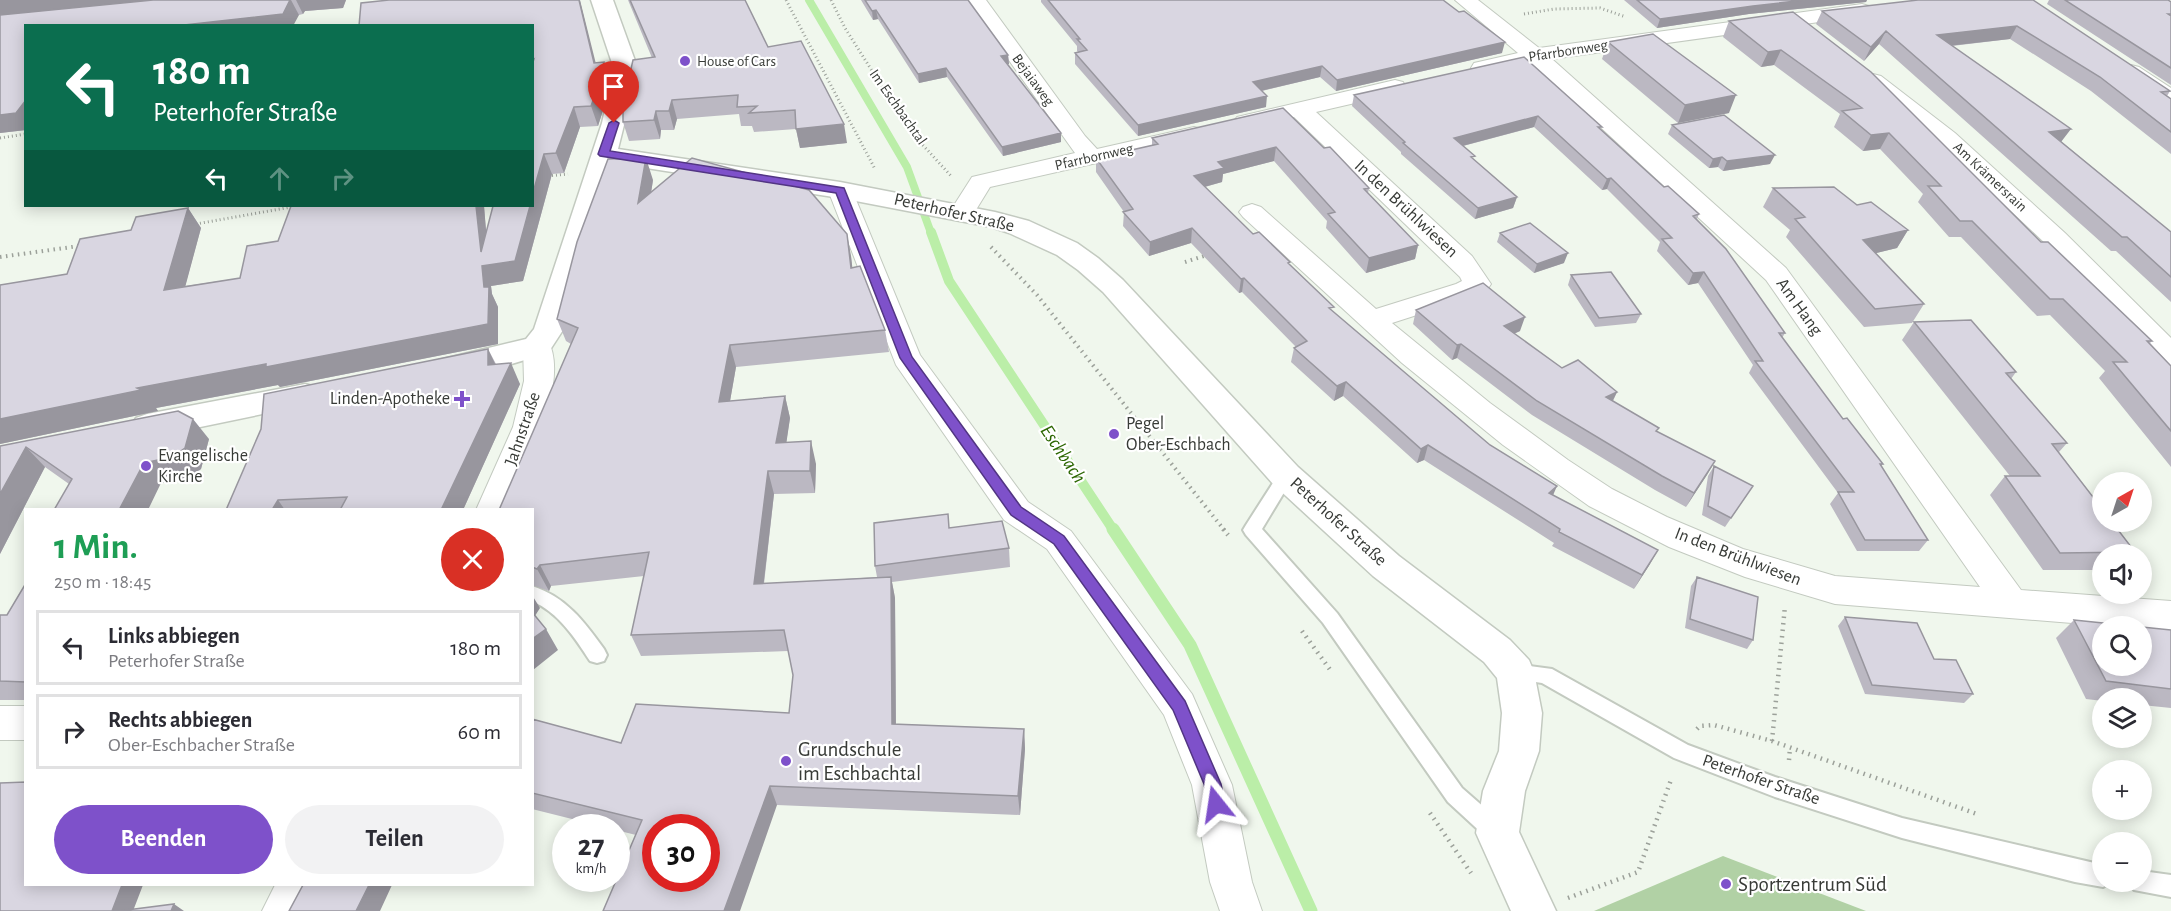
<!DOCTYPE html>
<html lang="de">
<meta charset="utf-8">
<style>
:root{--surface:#fff;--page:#f2f2f3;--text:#2b2b33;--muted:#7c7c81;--line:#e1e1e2;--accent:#7e51ca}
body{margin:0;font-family:"Alegreya Sans",sans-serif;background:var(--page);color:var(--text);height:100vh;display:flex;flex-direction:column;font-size:22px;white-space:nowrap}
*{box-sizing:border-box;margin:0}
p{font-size:20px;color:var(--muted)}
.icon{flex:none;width:33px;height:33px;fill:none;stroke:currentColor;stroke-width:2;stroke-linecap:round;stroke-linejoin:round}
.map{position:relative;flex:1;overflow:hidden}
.details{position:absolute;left:24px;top:508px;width:510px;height:378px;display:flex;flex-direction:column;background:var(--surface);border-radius:0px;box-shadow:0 3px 15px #0003}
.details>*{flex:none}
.hud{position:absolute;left:24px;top:24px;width:510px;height:183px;border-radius:0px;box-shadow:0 3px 15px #0003;background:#0b6e4f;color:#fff;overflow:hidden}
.needle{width:39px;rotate:39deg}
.buttons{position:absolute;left:2092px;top:472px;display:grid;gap:12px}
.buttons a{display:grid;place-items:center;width:60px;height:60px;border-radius:50%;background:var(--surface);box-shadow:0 3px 15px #0003;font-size:30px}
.speed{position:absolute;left:552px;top:814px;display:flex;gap:12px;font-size:30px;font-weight:700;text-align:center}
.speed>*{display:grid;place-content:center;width:78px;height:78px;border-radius:50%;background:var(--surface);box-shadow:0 3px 15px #0003;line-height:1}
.speed small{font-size:15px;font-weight:400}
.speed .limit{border:9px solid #d22;background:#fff;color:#111}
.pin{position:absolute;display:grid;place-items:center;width:51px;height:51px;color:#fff;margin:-62px -26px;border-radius:50% 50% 50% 0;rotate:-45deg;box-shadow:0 0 6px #0007}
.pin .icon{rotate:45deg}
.me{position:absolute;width:66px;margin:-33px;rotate:345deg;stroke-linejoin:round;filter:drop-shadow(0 0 4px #0008)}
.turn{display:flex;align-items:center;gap:21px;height:126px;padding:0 30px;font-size:27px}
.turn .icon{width:78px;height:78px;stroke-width:2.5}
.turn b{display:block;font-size:42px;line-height:51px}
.lanes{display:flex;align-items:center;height:57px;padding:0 30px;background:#0003;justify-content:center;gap:30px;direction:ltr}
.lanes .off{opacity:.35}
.round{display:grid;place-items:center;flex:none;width:63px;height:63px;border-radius:32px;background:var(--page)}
.summary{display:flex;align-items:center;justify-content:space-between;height:102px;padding:0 30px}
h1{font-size:36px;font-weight:600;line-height:45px;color:#1e9e55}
.action{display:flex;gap:12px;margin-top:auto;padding:12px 30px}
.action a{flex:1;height:69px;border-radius:36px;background:var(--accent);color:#fff;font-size:24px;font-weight:600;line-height:69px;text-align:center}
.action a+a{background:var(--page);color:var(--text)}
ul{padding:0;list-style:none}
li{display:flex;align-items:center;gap:18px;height:75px;margin:0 12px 9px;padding:0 18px;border:3px solid var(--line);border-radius:0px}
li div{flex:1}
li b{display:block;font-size:22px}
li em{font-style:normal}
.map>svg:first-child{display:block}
.green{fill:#b1d1a5}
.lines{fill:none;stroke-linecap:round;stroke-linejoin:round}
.stream-far2{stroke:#bbeea8;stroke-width:8}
.stream-far1{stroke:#bbeea8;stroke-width:10}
.stream{stroke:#bbeea8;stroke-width:13}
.service-casing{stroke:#c3cac0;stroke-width:4}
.minor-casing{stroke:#c3cac0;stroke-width:2}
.tertiary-casing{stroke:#c3cac0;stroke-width:3}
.path-far2{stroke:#9ca19a;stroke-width:3;stroke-dasharray:1 3;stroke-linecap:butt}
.path-far1{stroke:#9ca19a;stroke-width:4;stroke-dasharray:1.5 4.5;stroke-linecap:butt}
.path{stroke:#9ca19a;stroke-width:4.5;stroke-dasharray:1.5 5;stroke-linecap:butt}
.service{fill:#fff;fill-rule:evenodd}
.minor{fill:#fff;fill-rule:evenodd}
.tertiary{fill:#fff;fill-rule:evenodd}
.wall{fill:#bbb8c2}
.shaded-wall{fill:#98969e}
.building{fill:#d9d6e1;stroke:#98969e;stroke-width:1.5;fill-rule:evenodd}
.route{fill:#7e51ca;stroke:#523583;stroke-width:1.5}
.poi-dot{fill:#7e51ca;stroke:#fff;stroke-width:2}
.labels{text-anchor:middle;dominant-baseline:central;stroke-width:4.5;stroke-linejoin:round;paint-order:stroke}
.far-street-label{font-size:15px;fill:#383b37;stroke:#fff}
.far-poi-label{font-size:15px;fill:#383b37;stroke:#fff;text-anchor:start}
.street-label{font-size:18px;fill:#383b37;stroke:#fff}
.poi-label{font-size:18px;fill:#383b37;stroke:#fff;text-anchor:start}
.water-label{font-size:20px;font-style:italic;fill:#2b6600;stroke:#fff}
.near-poi-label{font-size:21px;fill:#383b37;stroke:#fff;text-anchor:start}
</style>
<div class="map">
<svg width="2171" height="911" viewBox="0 0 2171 911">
<rect width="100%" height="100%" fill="#f0f7ed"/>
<path class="green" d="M1723 856 1866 911H1594Z"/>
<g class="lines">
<path class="stream-far2" d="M809 0 907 167 931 233"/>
<path class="stream-far1" d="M931 232 949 281 1114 531"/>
<path class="stream" d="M1113 529 1190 645 1311 911"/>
<defs>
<path id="service" d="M1286 470 1292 472 1294 476 1262 529 1337 613 1462 788 1502 823 1505 830 1502 837 1494 840 1486 837 1448 802 1323 623 1246 535 1243 530 1246 525 1280 472Z
M532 586C566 597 584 621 604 649L607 655 604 661 597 663 590 661C575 638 559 613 532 601Z
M1515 664 1552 669 1688 745 1775 777 1902 818 2103 865V882H2111L2103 887 2075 882 1902 838 1775 797 1674 758 1542 683 1508 678 1505 672 1508 666Z
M2142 871 2171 875V897L2134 890 2131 882H2142Z"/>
<path id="minor" d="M966 0H986L1085 136 1097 149 1194 127 1202 129 1206 134 1202 139 1194 141 990 187 971 218 962 221 953 218 949 213 972 177 1075 153Z
M1455 0H1478L1539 48 1862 4 1869 6 1872 10 1869 14 1862 16 1552 59 1786 268 2021 590 2171 601V631L1835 604 1745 577 1669 547 1589 506 1503 445 1402 363 1243 217 1239 212 1243 207 1252 204 1261 207 1376 309 1456 284 1462 281 1460 277 1294 117 1245 129 1237 127 1233 122 1237 117 1395 80 1403 82 1406 87 1403 92 1316 112 1472 256 1491 284 1487 290 1476 296 1392 323 1490 403 1568 460 1612 489 1667 517 1743 549 1835 576 1980 587 1766 280 1531 63 1482 75 1474 73 1471 68 1474 63 1518 53Z
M2131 65 2139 67 2171 88V105L2163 103 2123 77 2120 72 2123 67Z
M1873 74 1881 76 1955 133 2065 233 2171 338V365L2161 362 2047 245 1939 143 1865 86 1862 81 1865 76Z
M840 183 849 185 852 190 920 355 1028 502 1071 531 1192 694 1232 785 1252 882 1262 911H1220L1210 882 1192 785 1164 715 1047 549 1004 520 896 365 828 190 831 185Z
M537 336 547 339C572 379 525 471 508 510H476L513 427 524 381 523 346 527 339Z
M0 706H26V740H0Z
M275 885H319L306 911H262Z"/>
<path id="tertiary" d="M591 0H613L638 69 618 149 840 182 995 212 1029 221 1077 243 1098 258 1123 280 1298 467 1399 556 1510 640 1529 660 1534 672 1542 713 1539 751 1525 791 1519 832 1556 911H1511L1476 833 1483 791 1499 751 1502 713 1497 678 1484 662 1373 576 1274 485 1103 292 1078 270 1057 255 1009 233 991 227 840 198 614 163 563 330 548 353 505 366 450 377 439 374 435 367 439 360 526 339 534 329 602 123 614 69Z
M305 384 316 387 321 395 316 403 147 438 136 434 131 426 136 418 147 414Z"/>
</defs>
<use href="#service" class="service-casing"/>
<use href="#minor" class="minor-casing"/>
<use href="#tertiary" class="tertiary-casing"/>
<path class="path-far2" d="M786 0 875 169
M831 0 845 28 910 131 952 177
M1524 14 1554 9 1600 8 1626 17
M0 138 26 134
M548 176 568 174
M196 224 297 206"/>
<path class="path-far1" d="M991 247 1037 295 1225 531
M0 257 79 246
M1185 262 1207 255"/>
<path class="path" d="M1223 529 1228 535
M1302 631 1331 671
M1697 729 1700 726 1714 725 1772 741 1977 814
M1772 741 1785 606
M1789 760 1790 748
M1430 813 1471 873
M1568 898 1638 872 1672 777"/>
<use href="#service" class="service"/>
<use href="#minor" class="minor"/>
<use href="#tertiary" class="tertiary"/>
</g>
<path class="wall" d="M0 0H346L343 8 305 11 303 14 299 15 26 26V130L0 133Z
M628 0H745L768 47 847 143 800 148 796 129 754 132 752 126H741L739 114 677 119 674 130H661L660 139 629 141 623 122 652 58Z
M861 0H968L1008 55 1009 64H1007L1061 142 1003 156 947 77 919 83 878 19 873 20Z
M1041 0H1443L1502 53 1336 91 1320 77 1262 91 1266 107 1138 136 1075 64V53L1078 52 1077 51V46L1041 2Z
M1624 0H1867L1866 2 1749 14 1657 28Z
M2033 0 2170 91 2167 96 2171 99V154L2091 91 2010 39 1952 46 2062 142 2171 232V302L2116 251H2111L1879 44 1864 61 1816 24 1822 11Z
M2049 0H2168L2171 2V85L2047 4Z
M1793 12 2041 242 2152 341 2150 343 2171 366V467L2099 378 2105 371 2050 315 2037 316 1961 237H1949L1918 202 1923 194 1880 149 1863 151 1834 127 1840 114 1774 65 1761 67 1723 37 1729 21Z
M532 26 596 63 604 62 610 81 607 98 598 126 580 127 564 173 552 174 523 281 491 286 492 294 498 307V344L280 387 278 385 156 408 158 411 0 444V285L67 274 131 230 188 208 201 228 185 286 240 278 278 241 291 206H484L486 232 532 206Z
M1608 42 1729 113 1678 123 1602 59Z
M1524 57 1601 130 1664 187 1699 214 1697 219 1785 333 1782 338 1843 419 1883 464 1881 466 1928 540 1919 551H1857L1830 504 1838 493 1749 373 1753 365 1698 283 1688 285 1657 251 1660 242 1607 189 1602 190 1534 127 1463 146 1474 160 1517 197 1513 208 1475 219 1401 154V152L1352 106 1354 95Z
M1672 125 1770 164 1723 171 1718 167 1709 168 1668 134Z
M1152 138 1324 148 1369 188 1368 193 1418 245 1415 259 1366 273 1326 228 1327 221 1274 161 1223 174 1222 182 1205 187 1253 234 1289 264 1333 312 1490 445 1553 495 1650 564 1634 589 1552 546 1554 543 1424 460 1417 463 1343 396 1334 401 1291 362 1294 348 1296 347 1242 292 1239 293 1191 243 1149 256 1123 226 1124 212 1096 172V158L1152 146Z
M653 180 651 193 851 256 852 268 885 330 889 352 736 367 730 401 785 396 790 418 786 443 816 464 815 493 774 494 764 584 877 577 875 566 950 528 1009 548 1010 567 892 582 895 598 896 724 1024 729 1025 749 1020 815 777 805 636 835 616 830V828H608L532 809V719L621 743 789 713 793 675 788 651 641 656 631 635 644 576 551 586 549 591 532 585V510L502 503 571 344 566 341 557 319Z
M1773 188 1857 205 1908 230 1897 248 1876 253 1924 304 1912 323 1864 327 1786 237 1790 230 1763 207Z
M1500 233 1564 263 1534 273 1497 242Z
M1571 275 1641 314 1636 323 1595 327 1568 285Z
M1416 310 1520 331 1514 334 1562 368 1617 392 1613 401 1657 432 1715 461 1686 507 1655 490 1532 415 1457 358 1452 360 1413 324Z
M1914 322 2016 372 2011 379 2067 443 2059 452 2135 552 2133 555H2103V570H2043L1990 495 2005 476H2010L1902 340Z
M488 349 496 364 520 384 463 510H226Z
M209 439 201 469 189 478 161 483 69 484 45 467 0 554V446Z
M1714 466 1747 495 1725 527 1702 515 1708 476Z
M1697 577 1753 640 1747 649 1685 628 1691 586Z
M26 583V700H0V615H7Z
M1845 617 1973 694 1964 703 1865 694 1838 626Z
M2074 620 2171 630V708L2142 705V699H2103V701L2086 699 2056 638Z"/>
<path class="shaded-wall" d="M0 0H156L0 16Z
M291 0 299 15 293 26H175Z
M296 0H346L343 8 305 11 303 14Z
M579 0H580L600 80 604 62 610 81 607 98 598 126 591 106 594 63Z
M1805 0H1867L1866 2 1749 14 1657 28 1660 19 1753 6Z
M876 10 878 19 873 20 872 11Z
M2017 26 2010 39 1930 48 1937 35Z
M1886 31 1879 44 1864 61 1871 47Z
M1505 42 1502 53 1336 91 1337 80Z
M1781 50 1774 65 1761 67 1768 52Z
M1008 55 1009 64 1002 65 1001 56Z
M1322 66 1320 77 1252 93 1253 82Z
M946 68 947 77 919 83 918 74Z
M1736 95 1729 113 1678 123 1685 105Z
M1267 96 1266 107 1138 136V125Z
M26 100V130L0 133V115Z
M672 100 677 119 674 130 669 111Z
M574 107 580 127 564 173 556 153Z
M656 111 661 130 660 139 654 120Z
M1538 116 1534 127 1451 149 1454 138Z
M844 124 847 143 800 148 796 129Z
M2071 129 2061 142 2049 132Z
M1061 133V142L1003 156 1002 147Z
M1889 133 1880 149 1863 151 1871 135Z
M1276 147 1274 161 1223 174 1222 182 1193 190 1194 176 1218 162Z
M544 154 552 174 523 281 491 286 492 294 498 307V344L280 387 278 385 156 408 158 411 0 444V419L137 388 484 287 476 206H484L489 265 530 206H532V196Z
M1775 155 1770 164 1723 171 1727 161Z
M1722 157 1718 167 1709 168 1713 159Z
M646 158 653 180 646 225 638 203Z
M1611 178 1607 189 1602 190 1607 179Z
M1517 197 1513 208 1475 219 1478 208Z
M188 208 201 228 179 310 164 290Z
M1192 228 1191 243 1149 256 1150 242Z
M1908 230 1897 248 1852 259 1863 240Z
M847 234 851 256 855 290 851 268Z
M1418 245 1415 259 1366 273 1369 258Z
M1568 253 1564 263 1534 273 1537 264Z
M1704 272 1698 283 1688 285 1693 273Z
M1244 278 1242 292 1239 293 1241 279Z
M1525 317 1520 331 1499 340 1504 326Z
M1461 344 1457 358 1452 360 1457 345Z
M730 345 736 367 726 424 719 402Z
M488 349 498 370 488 365Z
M511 363 520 384 463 510H441Z
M1346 382 1343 396 1334 401 1337 386Z
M1617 392 1610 406 1606 397Z
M785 396 790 418 783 466 776 443Z
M193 419 209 439 201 469 189 478 161 483 148 510H119L144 463Z
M811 441 816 464 815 493 810 471Z
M1428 445 1424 460 1417 463 1421 449Z
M26 447 45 467 0 554V494Z
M1715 461 1707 475 1686 507 1694 493Z
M768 471 774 494 761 606 754 584Z
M1557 486 1551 500 1549 493Z
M278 500 285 510H272Z
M1658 550 1650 564 1634 589 1642 575Z
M540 565 551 586 549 591 537 569Z
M891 577 895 598 896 744 892 724Z
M532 595 540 608 533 619 532 618Z
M546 629 558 650 533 670 532 669V639Z
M1024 729 1025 749 1020 815 1018 796Z
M770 786 777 805 740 911H724Z
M122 885H143L133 911H112Z
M369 885H392L380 911H356Z
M174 904 184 911H171Z"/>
<path class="building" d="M153 0H290L283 14 175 26H26V100L16 113 0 115V15Z
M389 0H579L594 63 604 62 601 79 591 106 574 107 556 153 544 154 532 196V65L534 59 532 60V26H359L361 3Z
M630 0H745L768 47 801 41 844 124 796 129 795 110 749 113 757 106 737 107 738 95 672 100 669 111H656L654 120 623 122V104L633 60 655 57Z
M865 0H968L1008 55 1001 56 1061 133 1002 147 946 68 918 74 876 10 872 11Z
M1048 0H1443L1459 12 1464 11 1505 42 1337 80 1322 66 1253 82 1267 96 1138 125 1075 53 1087 50 1077 39H1080Z
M1637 0H1805L1753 6 1660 19Z
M1918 0H2033L2170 91 2161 92 2171 99V132L2100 77 2017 26 1937 35 2071 129 2049 132 2171 232V277L2127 237H2122L1886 31 1871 47 1822 11Z
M2065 0H2168L2171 2V14H2168L2171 16V68Z
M1793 12 1871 72 2041 242H2048L2152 341H2147L2171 366V431L2113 362H2127L2063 299H2050L1972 221H1960L1928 186H1941L1889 133 1871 135 1842 111 1862 108 1781 50 1768 52 1729 21Z
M1653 34 1736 95 1685 105 1608 42Z
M1524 57 1602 127H1598L1664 187 1668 186 1699 214 1693 216 1726 249 1785 333H1779L1843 419 1847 418 1883 464H1880L1928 540H1865L1838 492H1854L1755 361H1763L1704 272 1693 273 1662 239 1672 238 1611 178 1607 179 1538 116 1454 138 1475 156 1471 157 1517 197 1478 208 1403 143 1405 142 1354 95Z
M1283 108 1324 148 1330 147 1369 188 1364 189 1418 245 1369 258 1328 214 1335 212 1276 147 1218 162 1224 168 1194 176 1253 234 1259 232 1290 262 1288 263 1334 307 1329 308 1490 445 1557 486 1549 493 1658 550 1642 575 1559 532 1560 529 1428 445 1421 449 1346 382 1337 386 1294 348 1307 341 1244 278 1241 279 1192 228 1150 242 1123 212 1133 209 1096 158 1158 144 1152 138Z
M1724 115 1775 155 1727 161 1722 157 1713 159 1672 125Z
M646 158 638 203 692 158 809 190 847 234 851 268 860 266 885 330 730 345 719 402 785 396 776 443 811 441 810 471H768L754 584 891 577 892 724 1024 729 1018 796 770 786 724 911H603L642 820 532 793V719L621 743 636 704 789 713 793 675 784 630 631 635 649 552 540 565 537 569 532 567V510H499L578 328 557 319 577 242 608 159ZM656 828H706V879H656Z
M1834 187 1857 205 1871 202 1908 230 1863 240 1924 304 1875 309 1795 219 1805 217 1773 188Z
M291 206H476L481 252 493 206H530L515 261 482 266 484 287H489L488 324 266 367V364L137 388 141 390 0 419V285L67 274 80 239 131 230 136 217 188 208 164 290 240 278 247 246 278 241Z
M1530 223 1568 253 1537 264 1500 233Z
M1611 272 1641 314 1599 318 1571 275Z
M1483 283 1525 317 1504 326 1562 368 1578 360 1617 392 1606 397 1659 428 1656 431 1715 461 1694 493 1662 476 1537 401 1461 344 1457 345 1416 310Z
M1971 320 2016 372 2006 373 2067 443 2052 444 2103 510V522H2112L2135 552 2060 553 2005 476H2040L1914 322Z
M488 349V365L511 363 441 510H340L347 497 278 500 272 510H226L261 429 264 394Z
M178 411 193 419 185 448 172 457 144 463 119 510H54L72 479 26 447 0 494V446Z
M1714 466 1753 486 1731 518 1708 506Z
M948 514 949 528 1002 521 1009 548 875 566 874 523Z
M1697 577 1758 597 1753 640 1690 619Z
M26 583V682L0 681V615H7Z
M532 612 546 629 532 639Z
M1845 617 1917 623 1934 659 1956 660 1973 694 1872 685Z
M2074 620 2171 630V689L2106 681ZM2103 627H2142V666H2103Z
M26 782V885H122L112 911H0V783Z
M303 885H369L356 911H289Z
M174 904 171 911H119Z"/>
<path class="route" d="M614 120 619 123 610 151 844 188 912 357 1021 507 1064 536 1185 701 1221 784 1225 804 1222 810 1216 812 1210 810 1204 784 1173 710 1054 544 1011 515 900 358 836 193 600 156 598 154 609 123Z"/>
<g class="poi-dot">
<circle cx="685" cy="61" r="6"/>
<path d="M459 390h6v6h6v6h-6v6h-6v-6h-6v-6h6z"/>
<circle cx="1114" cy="434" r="6"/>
<circle cx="146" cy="466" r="6"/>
<circle cx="786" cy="761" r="6"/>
<circle cx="1726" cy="884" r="6"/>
</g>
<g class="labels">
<g class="far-street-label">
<text transform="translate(1568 51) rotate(-9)">Pfarrbornweg</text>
<text transform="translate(1033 80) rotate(54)">Bejaiaweg</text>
<text transform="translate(898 107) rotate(55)">Im Eschbachtal</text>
<text transform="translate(1094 157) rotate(-13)">Pfarrbornweg</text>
<text transform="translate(1990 177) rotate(43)">Am Krämersrain</text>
</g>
<g class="far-poi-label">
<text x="697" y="61">House of Cars</text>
</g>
<g class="street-label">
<text transform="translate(1406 209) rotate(43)">In den Brühlwiesen</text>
<text transform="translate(954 213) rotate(13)">Peterhofer Straße</text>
<text transform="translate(1799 307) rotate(54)">Am Hang</text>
<text transform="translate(523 429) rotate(-71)">Jahnstraße</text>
<text transform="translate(1338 522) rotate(42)">Peterhofer Straße</text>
<text transform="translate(1738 557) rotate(21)">In den Brühlwiesen</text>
<text transform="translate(1761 780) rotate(19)">Peterhofer Straße</text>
</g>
<g class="poi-label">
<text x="450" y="399" text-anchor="end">Linden-Apotheke</text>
<text x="1126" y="424">Pegel<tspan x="1126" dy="21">Ober-Eschbach</tspan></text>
<text x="158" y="456">Evangelische<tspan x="158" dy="21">Kirche</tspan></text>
</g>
<g class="water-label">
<text transform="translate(1063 454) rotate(56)">Eschbach</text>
</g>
<g class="near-poi-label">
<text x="798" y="749">Grundschule<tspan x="798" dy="24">im Eschbachtal</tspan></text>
<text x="1738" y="884">Sportzentrum Süd</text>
</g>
</g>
</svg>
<div class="buttons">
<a><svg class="needle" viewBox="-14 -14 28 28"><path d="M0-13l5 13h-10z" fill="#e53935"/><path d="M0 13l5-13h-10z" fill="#7c7c81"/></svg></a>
<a><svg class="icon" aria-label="sound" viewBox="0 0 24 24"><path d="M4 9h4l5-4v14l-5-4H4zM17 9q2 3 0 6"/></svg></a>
<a><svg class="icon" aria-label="search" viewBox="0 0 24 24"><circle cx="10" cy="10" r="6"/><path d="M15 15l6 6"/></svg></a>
<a><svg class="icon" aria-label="layers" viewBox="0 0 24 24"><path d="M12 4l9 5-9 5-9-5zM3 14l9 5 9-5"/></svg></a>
<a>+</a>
<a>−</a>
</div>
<div class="speed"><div>27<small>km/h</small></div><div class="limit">30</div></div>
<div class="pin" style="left:614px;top:123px;background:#d93025"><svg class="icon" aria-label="arrive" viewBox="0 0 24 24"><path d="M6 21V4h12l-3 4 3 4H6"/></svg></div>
<svg class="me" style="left:1216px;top:804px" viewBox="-20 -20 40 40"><path d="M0-17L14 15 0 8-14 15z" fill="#7e51ca" stroke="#fff" stroke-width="4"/></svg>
<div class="hud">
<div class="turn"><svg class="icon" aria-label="left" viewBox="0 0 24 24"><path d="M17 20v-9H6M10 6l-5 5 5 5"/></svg><div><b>180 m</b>Peterhofer Straße</div></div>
<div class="lanes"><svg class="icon" aria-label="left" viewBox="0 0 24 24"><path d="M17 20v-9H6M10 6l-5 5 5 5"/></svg><svg class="icon off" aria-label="ahead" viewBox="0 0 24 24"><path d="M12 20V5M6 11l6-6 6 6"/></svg><svg class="icon off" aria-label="right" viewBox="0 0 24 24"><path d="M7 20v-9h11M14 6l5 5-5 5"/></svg></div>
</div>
<section class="details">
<div class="summary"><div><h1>1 Min.</h1><p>250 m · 18:45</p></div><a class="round" style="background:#d93025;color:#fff"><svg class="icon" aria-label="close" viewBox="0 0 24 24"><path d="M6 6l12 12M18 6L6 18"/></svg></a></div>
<ul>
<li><svg class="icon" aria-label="left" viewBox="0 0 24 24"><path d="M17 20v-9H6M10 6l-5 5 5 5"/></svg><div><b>Links abbiegen</b><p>Peterhofer Straße</p></div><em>180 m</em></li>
<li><svg class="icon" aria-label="right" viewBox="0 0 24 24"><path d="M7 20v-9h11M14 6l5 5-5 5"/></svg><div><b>Rechts abbiegen</b><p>Ober-Eschbacher Straße</p></div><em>60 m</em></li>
</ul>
<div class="action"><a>Beenden</a><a>Teilen</a></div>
</section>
</div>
